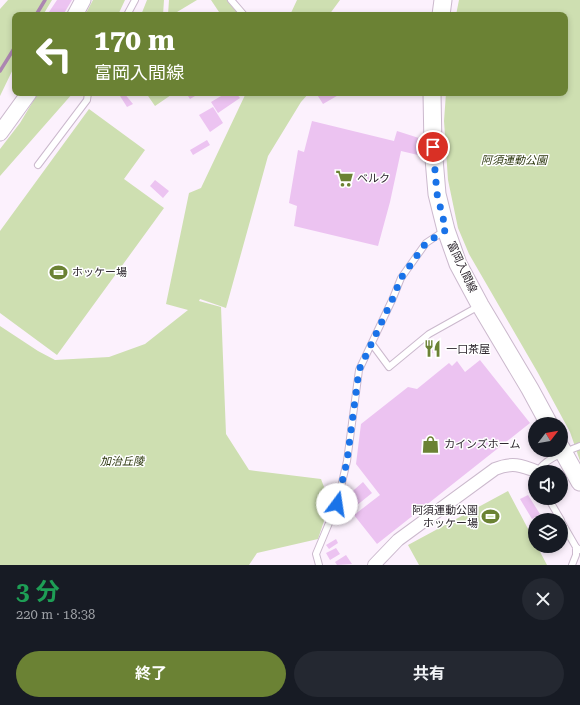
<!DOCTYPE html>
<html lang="ja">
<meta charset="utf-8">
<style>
:root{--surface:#171b24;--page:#242831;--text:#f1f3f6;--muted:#9ea1a6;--accent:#6b8234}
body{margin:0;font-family:"Roboto Serif","Noto Sans JP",serif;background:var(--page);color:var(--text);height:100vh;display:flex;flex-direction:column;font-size:15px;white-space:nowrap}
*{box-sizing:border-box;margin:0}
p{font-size:13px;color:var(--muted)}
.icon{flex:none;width:22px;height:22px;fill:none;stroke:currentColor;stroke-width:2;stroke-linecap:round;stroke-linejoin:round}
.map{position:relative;height:565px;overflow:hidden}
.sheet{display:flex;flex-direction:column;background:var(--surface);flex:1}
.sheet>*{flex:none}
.banner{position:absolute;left:12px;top:12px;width:556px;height:84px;border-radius:8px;box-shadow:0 2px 6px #0003;background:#6b8234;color:#fff;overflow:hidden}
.needle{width:26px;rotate:59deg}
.fabs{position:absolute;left:528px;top:417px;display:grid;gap:8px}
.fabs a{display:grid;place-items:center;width:40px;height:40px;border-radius:50%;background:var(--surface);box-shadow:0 2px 6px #0003;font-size:20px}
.pin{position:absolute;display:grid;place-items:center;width:34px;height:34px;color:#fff;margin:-17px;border:2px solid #fff;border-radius:50%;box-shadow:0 1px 4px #0007}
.me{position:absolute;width:44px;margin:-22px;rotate:14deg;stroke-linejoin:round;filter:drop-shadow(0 0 3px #0008)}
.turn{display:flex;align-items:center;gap:14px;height:84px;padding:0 16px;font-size:18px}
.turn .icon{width:52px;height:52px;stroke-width:2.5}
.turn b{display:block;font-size:28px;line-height:34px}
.round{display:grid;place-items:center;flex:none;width:42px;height:42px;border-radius:21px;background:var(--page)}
.head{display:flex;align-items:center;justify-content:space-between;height:68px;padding:0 16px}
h1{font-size:24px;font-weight:700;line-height:30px;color:#1e9e55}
.button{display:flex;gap:8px;margin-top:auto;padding:8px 16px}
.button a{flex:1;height:46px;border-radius:24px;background:var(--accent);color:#fff;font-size:16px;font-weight:700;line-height:46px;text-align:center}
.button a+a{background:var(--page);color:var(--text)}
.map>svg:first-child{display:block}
.green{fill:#cedfb1}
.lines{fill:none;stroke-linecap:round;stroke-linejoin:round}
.stream{stroke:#ac86b1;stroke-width:3.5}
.building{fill:#ecc3f1}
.service-casing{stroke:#cbb9cd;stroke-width:8}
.minor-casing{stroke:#cbb9cd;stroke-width:14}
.tertiary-casing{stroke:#cbb9cd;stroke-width:17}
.secondary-casing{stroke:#cbb9cd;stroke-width:19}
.service{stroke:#fff;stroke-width:6}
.minor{stroke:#fff;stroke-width:12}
.tertiary{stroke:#fff;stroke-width:15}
.secondary{stroke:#fff;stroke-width:17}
.route{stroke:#1a73e8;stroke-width:7;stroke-dasharray:0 12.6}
.labels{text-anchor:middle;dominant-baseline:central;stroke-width:3;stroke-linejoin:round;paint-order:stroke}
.park-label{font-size:11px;font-style:italic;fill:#2d380f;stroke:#fff}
.poi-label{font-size:11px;fill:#2f2830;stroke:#fff;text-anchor:start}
.street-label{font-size:11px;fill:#2f2830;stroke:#fff}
</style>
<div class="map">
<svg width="580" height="565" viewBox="0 0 580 565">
<rect width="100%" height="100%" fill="#fcf1fd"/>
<path class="green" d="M8 0H52L43 15H15V65L0 96V9Z
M93 0H125L118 15H85Z
M147 0H164L163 15H141Z
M169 0H197L172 15H168Z
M211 0H227L239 15H221Z
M297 0H340L329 15H290Z
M459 0H580V461L570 432 538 373 469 254 458 228 448 180 444 121 446 93H565V15H456Z
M38 93H73L0 176V149L20 123Z
M146 93H174L155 106Z
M246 93H309L301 102 268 156 226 308 200 299 199 301 221 307 226 434 249 470 321 479 330 503 318 539 257 553 249 565H0V326L38 351 55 360 109 357 145 344 188 310 166 304 189 193 201 188Z
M89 109 145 150 124 179 164 208 57 355 0 313V231Z
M508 491 535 542V546H537L547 565H419L408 545Z"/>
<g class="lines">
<path class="stream" d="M36 15 45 0
M0 71 15 47"/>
</g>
<path class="building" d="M57 0H72L63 15H47Z
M124 93 133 104 127 107 120 96Z
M186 93H200L190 99Z
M226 93H236L240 98 218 113 211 102Z
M316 93H342L323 104Z
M213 107 223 123 210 132 199 115Z
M312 121 394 141 397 131 422 139 418 155 401 151 390 202 378 246 294 226 297 206 289 203 298 150 304 152Z
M207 140 210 145 193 155 190 150Z
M155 180 169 191 163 198 150 186Z
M435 343 439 348 430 355 426 351Z
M480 360 530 423 377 544 354 515 380 495 356 464 361 424 408 387 417 389 449 363 452 366 457 361 465 372Z
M363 482 372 493 351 510 345 502 347 496Z
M528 495 540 514 532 519 520 499Z
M336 539 338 543 329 549 326 545Z
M336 548 340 554 330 560 326 553Z
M346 555 352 564 337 565 335 562Z"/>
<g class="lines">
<defs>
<path id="service" d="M231 0 244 15
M127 15 135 0
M38 165 87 100 88 93
M372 344 389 367 429 334 479 306
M538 472C543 459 568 451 580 446
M548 498 561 520
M561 521 576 547 580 550
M319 565 316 554 337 504 347 461 359 370 393 298 401 278 426 243 444 231
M572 565 576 555V547"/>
<path id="minor" d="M374 565 398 540 495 469C512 462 521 465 538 472"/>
<path id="tertiary" d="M75 15 83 0
M0 133 29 93"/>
<path id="secondary" d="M441 15 443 0
M432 93 433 147 437 194 446 230 458 264 480 305 530 389 549 424
M561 448 580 482"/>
</defs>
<use href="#service" class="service-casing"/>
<use href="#minor" class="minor-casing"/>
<use href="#tertiary" class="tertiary-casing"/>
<use href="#secondary" class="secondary-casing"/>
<use href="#service" class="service"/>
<use href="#minor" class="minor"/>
<use href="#tertiary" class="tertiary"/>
<use href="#secondary" class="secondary"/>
</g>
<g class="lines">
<path class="route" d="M337 504 347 461 359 370 393 298 401 278 426 243 446 230 437 194 433 147"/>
</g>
<defs>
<symbol id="supermarket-bare" viewBox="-9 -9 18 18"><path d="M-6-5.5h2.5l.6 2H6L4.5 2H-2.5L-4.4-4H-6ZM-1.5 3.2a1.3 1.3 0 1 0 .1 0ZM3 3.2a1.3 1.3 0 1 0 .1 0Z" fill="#6b8234" stroke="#fff" stroke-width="2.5" paint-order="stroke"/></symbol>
<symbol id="stadium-bare" viewBox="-9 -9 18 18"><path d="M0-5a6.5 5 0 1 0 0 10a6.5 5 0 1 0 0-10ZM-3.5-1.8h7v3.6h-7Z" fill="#6b8234" stroke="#fff" stroke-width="2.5" paint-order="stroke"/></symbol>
<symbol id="restaurant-bare" viewBox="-9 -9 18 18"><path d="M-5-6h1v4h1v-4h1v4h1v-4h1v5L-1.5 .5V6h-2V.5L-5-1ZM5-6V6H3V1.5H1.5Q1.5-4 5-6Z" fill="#6b8234" stroke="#fff" stroke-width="2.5" paint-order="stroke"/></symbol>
<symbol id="shop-bare" viewBox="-9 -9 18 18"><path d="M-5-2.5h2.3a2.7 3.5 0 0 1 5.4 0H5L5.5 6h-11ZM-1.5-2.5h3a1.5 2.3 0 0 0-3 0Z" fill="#6b8234" stroke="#fff" stroke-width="2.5" paint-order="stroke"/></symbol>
</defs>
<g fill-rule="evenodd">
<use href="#supermarket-bare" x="332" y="166" width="25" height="25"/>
<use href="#stadium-bare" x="46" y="260" width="25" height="25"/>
<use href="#restaurant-bare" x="420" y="336" width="25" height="25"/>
<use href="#shop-bare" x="418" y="432" width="25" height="25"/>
<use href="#stadium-bare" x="478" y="504" width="25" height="25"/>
</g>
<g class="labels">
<g class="park-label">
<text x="514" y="160">阿須運動公園</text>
<text x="122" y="461">加治丘陵</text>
</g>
<g class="poi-label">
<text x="357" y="178">ベルク</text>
<text x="72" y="272">ホッケー場</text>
<text x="446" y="349">一口茶屋</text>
<text x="444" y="444">カインズホーム</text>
<text x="478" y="510" text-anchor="end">阿須運動公園<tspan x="478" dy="13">ホッケー場</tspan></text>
</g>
<g class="street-label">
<text transform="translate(462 267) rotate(65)">富岡入間線</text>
</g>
</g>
</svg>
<div class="fabs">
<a><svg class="needle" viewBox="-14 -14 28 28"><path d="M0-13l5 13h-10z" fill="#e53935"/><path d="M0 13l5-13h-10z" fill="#9ea1a6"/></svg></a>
<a><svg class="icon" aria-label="sound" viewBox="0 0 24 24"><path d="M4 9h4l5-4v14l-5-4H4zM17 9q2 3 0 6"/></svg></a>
<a><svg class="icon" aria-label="layers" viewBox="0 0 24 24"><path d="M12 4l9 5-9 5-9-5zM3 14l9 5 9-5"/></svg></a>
</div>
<div class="pin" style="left:433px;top:147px;background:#d93025"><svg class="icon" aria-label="arrive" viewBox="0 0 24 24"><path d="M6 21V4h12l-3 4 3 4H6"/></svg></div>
<svg class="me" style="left:337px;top:504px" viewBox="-20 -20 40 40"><circle r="19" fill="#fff"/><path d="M0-13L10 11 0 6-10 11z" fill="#1a73e8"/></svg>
<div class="banner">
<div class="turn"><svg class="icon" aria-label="left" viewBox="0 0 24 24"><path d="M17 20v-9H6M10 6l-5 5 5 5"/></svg><div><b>170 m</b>富岡入間線</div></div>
</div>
</div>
<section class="sheet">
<div class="head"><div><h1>3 分</h1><p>220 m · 18:38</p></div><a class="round"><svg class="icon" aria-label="close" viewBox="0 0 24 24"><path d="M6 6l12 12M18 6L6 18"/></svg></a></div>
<div class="button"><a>終了</a><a>共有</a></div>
</section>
